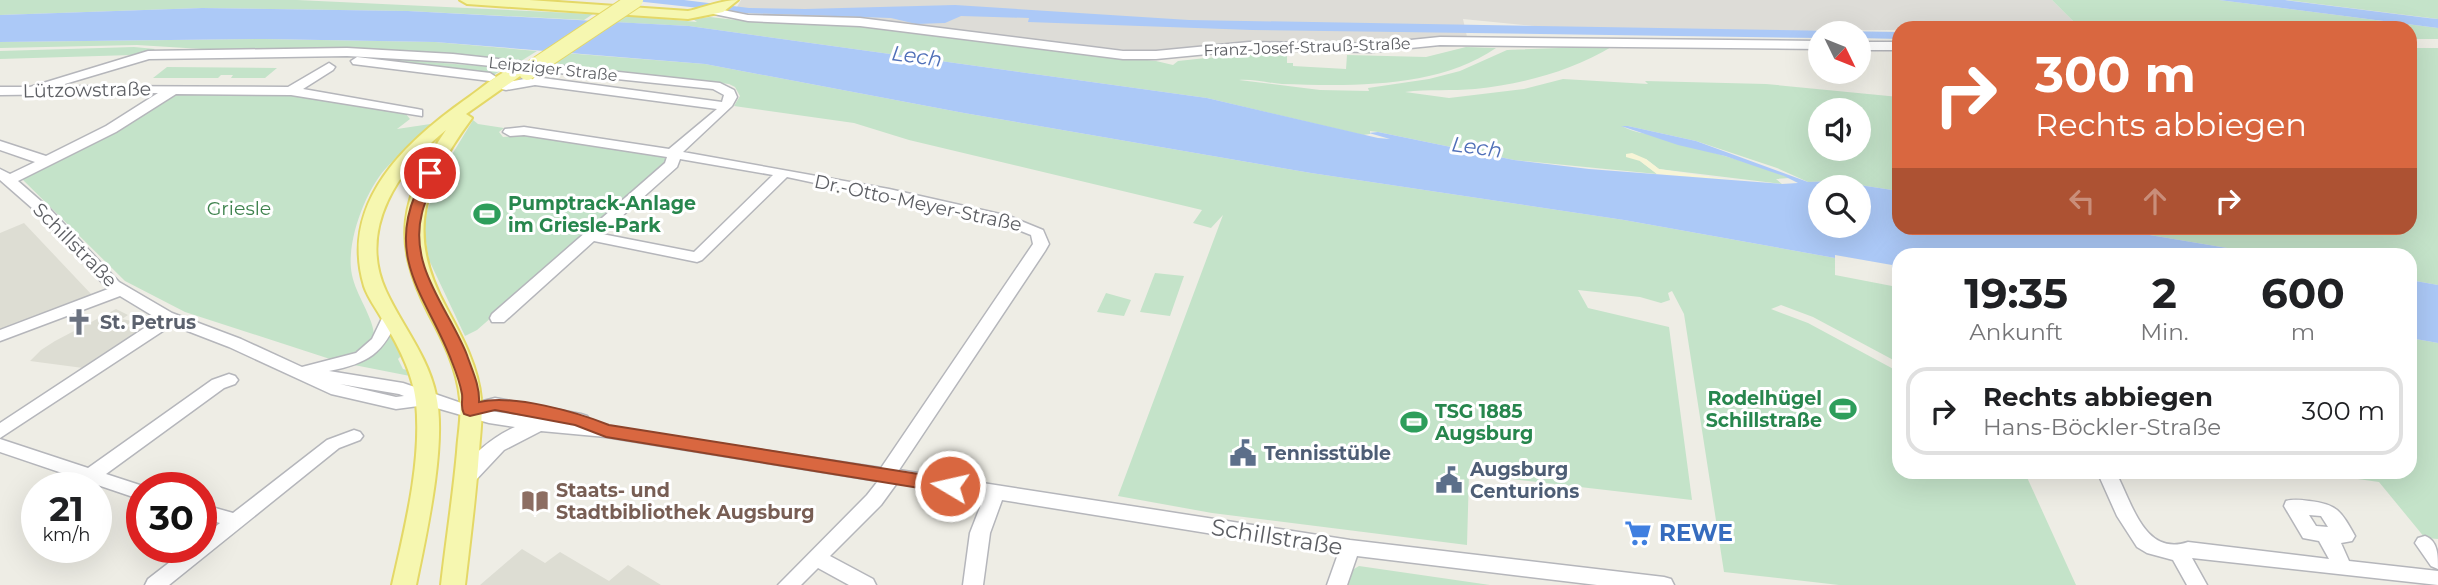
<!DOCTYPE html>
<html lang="de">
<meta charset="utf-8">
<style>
:root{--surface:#fff;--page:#f2f2f2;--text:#202124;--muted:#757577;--line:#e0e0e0}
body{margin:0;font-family:Montserrat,sans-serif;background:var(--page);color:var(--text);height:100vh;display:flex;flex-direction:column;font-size:26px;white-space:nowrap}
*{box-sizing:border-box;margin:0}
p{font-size:23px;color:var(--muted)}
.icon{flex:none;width:38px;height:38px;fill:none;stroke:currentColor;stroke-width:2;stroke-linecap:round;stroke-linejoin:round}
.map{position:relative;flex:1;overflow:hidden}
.drawer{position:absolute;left:1892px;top:248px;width:525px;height:231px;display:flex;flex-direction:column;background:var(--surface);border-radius:21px;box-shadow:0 7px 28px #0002}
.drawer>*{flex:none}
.banner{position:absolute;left:1892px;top:21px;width:525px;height:214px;border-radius:21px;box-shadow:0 7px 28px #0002;background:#d96740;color:#fff;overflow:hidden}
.needle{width:46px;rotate:133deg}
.tools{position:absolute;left:1808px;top:21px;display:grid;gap:14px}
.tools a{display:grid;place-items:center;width:63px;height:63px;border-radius:50%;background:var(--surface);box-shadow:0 7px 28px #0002;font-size:35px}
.speed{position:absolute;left:21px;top:472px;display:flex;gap:14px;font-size:35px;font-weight:700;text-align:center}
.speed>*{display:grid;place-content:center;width:91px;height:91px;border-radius:50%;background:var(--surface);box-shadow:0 7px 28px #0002;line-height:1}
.speed small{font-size:18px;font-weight:400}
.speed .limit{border:10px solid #d22;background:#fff;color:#111}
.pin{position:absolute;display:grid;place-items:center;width:60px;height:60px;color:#fff;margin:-30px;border:4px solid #fff;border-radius:50%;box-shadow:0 2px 7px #0007}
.me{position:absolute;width:77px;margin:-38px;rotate:279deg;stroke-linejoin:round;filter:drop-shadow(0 0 5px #0008)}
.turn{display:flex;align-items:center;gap:24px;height:147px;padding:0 28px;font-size:32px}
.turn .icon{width:91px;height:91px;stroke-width:2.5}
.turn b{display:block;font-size:49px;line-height:60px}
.lanes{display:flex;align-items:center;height:66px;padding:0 28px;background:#0003;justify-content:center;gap:35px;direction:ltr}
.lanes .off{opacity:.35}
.eta{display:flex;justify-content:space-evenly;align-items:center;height:119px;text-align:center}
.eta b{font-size:42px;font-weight:700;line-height:49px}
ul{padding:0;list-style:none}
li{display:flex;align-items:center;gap:21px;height:88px;margin:0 14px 10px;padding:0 14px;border:4px solid var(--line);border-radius:21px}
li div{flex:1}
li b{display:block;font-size:26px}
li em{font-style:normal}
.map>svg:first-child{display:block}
.industrial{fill:#dddcd7}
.education{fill:#ddddd3}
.green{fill:#c4e3c9;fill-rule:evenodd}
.sand{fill:#f7f5d7}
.water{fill:#acc9f7;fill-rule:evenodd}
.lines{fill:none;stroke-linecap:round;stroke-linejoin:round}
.minor-casing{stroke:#b5b6bb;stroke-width:3}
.major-casing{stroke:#e4d867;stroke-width:4}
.minor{fill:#fff;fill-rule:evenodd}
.major{fill:#f6f7b0;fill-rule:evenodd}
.major-bridge-casing{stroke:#e4d867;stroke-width:18;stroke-linecap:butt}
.major-bridge{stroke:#f6f7b0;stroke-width:16}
.route{fill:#d96740;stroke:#8d432a;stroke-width:2}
.labels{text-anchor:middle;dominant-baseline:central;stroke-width:6;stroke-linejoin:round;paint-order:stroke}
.far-street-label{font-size:16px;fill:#5d5f64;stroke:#fff}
.street-label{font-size:19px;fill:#5d5f64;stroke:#fff}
.leisure-label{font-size:19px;font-weight:bold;fill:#27864d;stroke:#fff;text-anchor:start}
.park-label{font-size:19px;fill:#3e824d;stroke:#fff}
.worship-label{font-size:19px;font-weight:bold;fill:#5b616d;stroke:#fff;text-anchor:start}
.service-label{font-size:19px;font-weight:bold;fill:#4e5e75;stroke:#fff;text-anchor:start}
.education-label{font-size:19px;font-weight:bold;fill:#785e54;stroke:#fff;text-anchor:start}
.water-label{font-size:21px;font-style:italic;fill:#5070b8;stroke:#fff}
.near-shop-label{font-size:23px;font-weight:bold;fill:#366cbe;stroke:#fff;text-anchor:start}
.near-street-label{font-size:23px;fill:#5d5f64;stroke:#fff}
</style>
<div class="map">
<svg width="2438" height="585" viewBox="0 0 2438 585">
<rect width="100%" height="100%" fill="#eeede5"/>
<path class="industrial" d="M741 0H2052L2080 28 1791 31 1545 27 1463 19 1468 41 1438 39 1349 45 1243 43 1159 51 1126 50 843 17 747 14 737 7Z"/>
<path class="education" d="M24 223 92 295 0 330V233Z
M116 309 128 315 122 319 132 321 126 326 143 330 83 368 30 361 41 350 55 341Z
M522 549 545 563 560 552 609 581 628 565 661 585H480Z"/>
<path class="green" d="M0 0H297L593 14 584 20 408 11 202 8 0 15Z
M2052 0H2219L2438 28V39H2410V28H2080Z
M2285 0H2438V19Z
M622 15 697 22 693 19 710 17 745 21 833 23 1156 61 1173 65 1178 61C1214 57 1250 54 1287 55V63H1293V66L1346 69 1347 55 1426 57 1466 47 1496 48C1437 89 1350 86 1282 84 1268 83 1253 79 1239 80L1320 90 1369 91 1368 88 1429 79 1460 71 1507 50 1613 46C1571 71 1524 84 1475 89 1452 91 1428 89 1405 92L1449 98 1524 89 1563 79 1648 84 1645 81 1766 84 1899 97V191L1833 181 1808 182 1777 168 1696 141 1628 126H1622C1633 133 1647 133 1659 137 1702 150 1748 161 1790 178L1776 179 1782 184 1659 169 1646 159 1640 161 1657 174 1514 160 1378 132 1370 131V134L1363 135 1207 98 689 26 613 22ZM1820 110H1858V149H1820Z
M264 39 435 42 537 51 521 61 412 51 357 49H202L137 45 0 48V42Z
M134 47 155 49 151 52 132 55 0 59V51Z
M2410 48H2438V285L2410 280V256L2269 255 2108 228H2410Z
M565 53 705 64 964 113 1311 173 1624 220 1835 258V275L1892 286 1893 283 1899 285V363L1813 317 1781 305 1771 309 1808 323 1899 372V472L2025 473 2076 585H1839L1724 572 1684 314 1672 291 1668 293 1670 300 1661 303 1640 297 1578 290 1588 308 1669 327 1692 500 1469 474 1467 545 1212 513 1118 496 1223 215 1211 228 1193 223 1202 210 909 140 854 123 734 106 740 96 735 87 729 84 549 64Z
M381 58 505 68 492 76 376 61Z
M167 67 277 68 265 78H231L233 75H221L218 78H153Z
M174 93 286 94 405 113 410 119 397 129 437 123C424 138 404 150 389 165 366 187 345 244 352 275 356 295 373 317 374 335 364 351 348 356 330 359L185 312 125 281 20 177Z
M473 120 478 124 504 128 499 132 503 137 526 135 666 157 668 164 477 330 465 336 429 260 424 230 427 211 442 171Z
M1155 273 1184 276 1170 316 1140 312Z
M1106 293 1131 300 1124 316 1097 312Z
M388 336H392L401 356 398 359 403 369 407 370 410 376 349 364Z
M2410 338 2438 343V539L2425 538 2379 482 2316 473 2410 472Z
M1359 566 1490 585H1345L1349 572Z"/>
<path class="sand" d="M1632 153 1646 159 1659 169 1732 180 1657 174 1640 161 1626 157V154Z"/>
<path class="water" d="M626 0H684L749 8 805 9 955 5 1189 20 1899 32V39L1859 38 1858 33H1820V38L1252 30 1028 22 1029 18 961 16 945 23 916 24 891 18 745 13Z
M2219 0H2285L2428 18 2438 19V28Z
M202 8 408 11 689 26 1207 98 1378 138 1390 139 1369 133 1378 132 1514 160 1589 169 1782 184 1798 183 1784 176 1725 156 1678 145 1621 126H1628L1696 141 1808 182 1833 181 1899 191V228H2108L2269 255 1899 256V285L1893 283 1892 265 1835 255V258L1624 220 1311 173 964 113 705 64 435 42 264 39 0 42V15ZM1820 187H1858V226H1820Z
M2410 280 2438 285V343L2410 338Z"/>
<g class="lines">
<defs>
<path id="minor" d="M713 8 748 15 860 18 1123 51H1156L1249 42 1371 44 1440 37 1820 41V49L1440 45 1371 52 1249 50 1156 59H1123L860 26 748 21 709 13V9Z
M1858 42H1899V50H1858Z
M347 48 453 54 720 83 734 90 737 97 732 106 683 152 889 189 1009 216 1043 230 1049 244 1045 251 899 470 1350 540 1664 577 1671 579 1674 585H1597L1357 556 1347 585H1327L1338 554 1002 500 990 533 983 585H963L970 533 984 497 897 483 881 505 830 556 873 579 876 585H849L818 568 801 585H778L867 495 878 481 606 437 541 431 504 450 473 483 466 485 459 483 457 478C470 456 492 437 515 427L489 423 426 405 396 409 331 394 229 347 172 325 0 438V423L158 319 120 296 0 341V330L108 289 40 215 0 180V169L10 174 35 162 0 150V141L46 156 106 126 158 93 0 95V87H30L148 51ZM347 56 453 62 713 89 724 95 722 102 535 77 502 83V89L506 90 535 85 717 109 669 149 524 127 505 129 503 132 510 136 524 135 667 157 665 163 492 314 490 318 492 322H504L594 241 697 262 702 260 787 177 998 222 1031 235 1033 244 881 468 588 424 590 420 587 416 581 414 495 398 467 405 403 383 329 371C369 363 383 354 399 316L391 311 385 312 372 339 356 353 302 367 241 339 172 313 119 282 50 209 18 181 116 132 176 94 291 95 422 116V110L417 109 303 89 333 70 335 67 329 63 288 87 58 86 149 59ZM680 159 773 175 694 252 602 234 677 167ZM340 384 399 394 404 396 396 397ZM495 410 538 418 490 411Z
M357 57 490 73 496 77 490 81 353 64 351 61Z
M229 374 235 376 238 380 235 384 224 388 106 474 149 488H142V500L0 452V439L88 468 212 380Z
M354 430 360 432 363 436 360 440 339 448 169 585H145L148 579 188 548H201V538L220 523 201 518V504L233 513 327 440Z
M2102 473H2116C2132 502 2144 557 2188 542L2329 559 2319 541 2303 538 2284 506 2286 501C2294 499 2301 500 2309 501 2337 504 2341 511 2355 536L2352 541 2341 543 2349 561 2438 571V585L2192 558 2207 585H2187L2173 560 2147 553 2137 547 2117 516 2100 478ZM2309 515 2321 516 2328 527 2316 526Z
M2425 536C2438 541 2438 555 2438 569L2431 566 2415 543 2418 538Z"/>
<path id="major" d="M460 0H529L688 11C706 7 721 0 738 0L723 12 688 19 467 4Z
M518 66 523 68 526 71 523 74 466 114 472 118C423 185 405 233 447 309 462 337 478 366 481 399 483 416 480 434 479 452 476 496 470 541 465 585H441C446 541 453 496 457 452 458 434 462 417 460 399 457 368 443 340 429 314 391 241 400 197 446 130 399 168 357 229 386 291 402 326 428 356 436 395 447 443 426 536 416 585H392C405 527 422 461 416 402 413 373 397 343 382 319 376 308 368 298 364 286 339 202 406 141 469 97 483 87 501 71 518 66Z"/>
</defs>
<use href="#minor" class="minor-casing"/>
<use href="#major" class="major-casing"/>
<use href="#minor" class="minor"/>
<use href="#major" class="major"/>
<defs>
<path id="major-bridge" d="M527 72 635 0"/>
</defs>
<use href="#major-bridge" class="major-bridge-casing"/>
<use href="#major-bridge" class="major-bridge"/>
</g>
<path class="route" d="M430 168 438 173C432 186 425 200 422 213 408 267 449 309 467 355 472 370 480 386 479 402 513 394 577 412 609 425L950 479 957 481 960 486 957 491 950 493 606 437 575 425 495 410 470 416 464 414C460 407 463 401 462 394 460 383 456 372 452 362 430 302 387 263 415 195 418 186 421 171 430 168Z"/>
<defs>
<symbol id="stadium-bare" viewBox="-9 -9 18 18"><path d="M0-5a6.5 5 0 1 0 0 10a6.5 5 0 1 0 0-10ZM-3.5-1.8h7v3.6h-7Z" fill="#2e9e5b" stroke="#fff" stroke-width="2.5" paint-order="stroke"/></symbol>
<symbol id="church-bare" viewBox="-9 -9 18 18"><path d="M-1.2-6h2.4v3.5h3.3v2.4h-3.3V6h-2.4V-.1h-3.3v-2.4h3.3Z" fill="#6b7280" stroke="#fff" stroke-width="2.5" paint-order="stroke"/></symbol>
<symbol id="civic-bare" viewBox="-9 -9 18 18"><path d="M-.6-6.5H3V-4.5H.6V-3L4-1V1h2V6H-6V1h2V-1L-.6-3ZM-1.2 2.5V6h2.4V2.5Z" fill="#5c6f8a" stroke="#fff" stroke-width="2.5" paint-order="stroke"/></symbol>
<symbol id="library-bare" viewBox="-9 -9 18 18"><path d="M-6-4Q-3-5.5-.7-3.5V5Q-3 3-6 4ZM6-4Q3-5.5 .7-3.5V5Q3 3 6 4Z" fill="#8d6e63" stroke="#fff" stroke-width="2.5" paint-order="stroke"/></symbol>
<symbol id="supermarket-bare" viewBox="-9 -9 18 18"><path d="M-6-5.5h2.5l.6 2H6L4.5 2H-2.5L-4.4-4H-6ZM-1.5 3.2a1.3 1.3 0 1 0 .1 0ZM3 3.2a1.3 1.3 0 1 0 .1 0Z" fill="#3f7fe0" stroke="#fff" stroke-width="2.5" paint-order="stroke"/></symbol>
</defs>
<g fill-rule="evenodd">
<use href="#stadium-bare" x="468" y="195" width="38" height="38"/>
<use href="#church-bare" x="60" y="303" width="38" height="38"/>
<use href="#stadium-bare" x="1824" y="390" width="38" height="38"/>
<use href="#stadium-bare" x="1395" y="403" width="38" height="38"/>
<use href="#civic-bare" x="1224" y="434" width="38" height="38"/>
<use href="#civic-bare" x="1430" y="461" width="38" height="38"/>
<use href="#library-bare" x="516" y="482" width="38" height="38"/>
<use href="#supermarket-bare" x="1619" y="514" width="38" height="38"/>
</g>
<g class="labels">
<g class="far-street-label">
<text transform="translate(1307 47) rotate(-2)">Franz-Josef-Strauß-Straße</text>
<text transform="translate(553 69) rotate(6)">Leipziger Straße</text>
</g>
<g class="street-label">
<text transform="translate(87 90) rotate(-1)">Lützowstraße</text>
<text transform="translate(918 203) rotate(12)">Dr.-Otto-Meyer-Straße</text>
<text transform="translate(75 245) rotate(45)">Schillstraße</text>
</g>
<g class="leisure-label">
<text x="508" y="203">Pumptrack-Anlage<tspan x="508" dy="22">im Griesle-Park</tspan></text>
<text x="1822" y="398" text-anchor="end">Rodelhügel<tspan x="1822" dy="22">Schillstraße</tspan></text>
<text x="1435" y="411">TSG 1885<tspan x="1435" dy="22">Augsburg</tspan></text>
</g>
<g class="park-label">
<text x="239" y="208">Griesle</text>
</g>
<g class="worship-label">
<text x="100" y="322">St. Petrus</text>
</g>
<g class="service-label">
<text x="1264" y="453">Tennisstüble</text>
<text x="1470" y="469">Augsburg<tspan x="1470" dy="22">Centurions</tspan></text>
</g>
<g class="education-label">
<text x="556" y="490">Staats- und<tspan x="556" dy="22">Stadtbibliothek Augsburg</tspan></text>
</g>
<g class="water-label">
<text transform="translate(917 56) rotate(8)">Lech</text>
<text transform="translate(1477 147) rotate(8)">Lech</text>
</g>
<g class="near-shop-label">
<text x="1659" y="533">REWE</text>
</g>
<g class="near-street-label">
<text transform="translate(1277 537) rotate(9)">Schillstraße</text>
</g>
</g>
</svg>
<div class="tools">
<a><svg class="needle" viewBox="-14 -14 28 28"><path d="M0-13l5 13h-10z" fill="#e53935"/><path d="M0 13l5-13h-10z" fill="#757577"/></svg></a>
<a><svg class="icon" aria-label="sound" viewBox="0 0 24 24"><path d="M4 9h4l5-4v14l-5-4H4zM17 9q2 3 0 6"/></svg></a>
<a><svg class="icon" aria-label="search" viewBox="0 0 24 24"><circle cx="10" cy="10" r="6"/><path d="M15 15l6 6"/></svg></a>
</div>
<div class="speed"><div>21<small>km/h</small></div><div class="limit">30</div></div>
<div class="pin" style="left:430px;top:173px;background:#d93025"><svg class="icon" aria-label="arrive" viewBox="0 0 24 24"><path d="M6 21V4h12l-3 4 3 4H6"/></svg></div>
<svg class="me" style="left:950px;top:486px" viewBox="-20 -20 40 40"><circle r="17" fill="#d96740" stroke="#fff" stroke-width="3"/><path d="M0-11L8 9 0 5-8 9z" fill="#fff"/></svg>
<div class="banner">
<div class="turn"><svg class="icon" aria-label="right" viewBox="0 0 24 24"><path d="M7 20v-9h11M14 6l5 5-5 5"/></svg><div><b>300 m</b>Rechts abbiegen</div></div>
<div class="lanes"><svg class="icon off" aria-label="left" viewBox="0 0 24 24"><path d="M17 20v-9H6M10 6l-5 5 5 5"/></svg><svg class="icon off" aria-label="ahead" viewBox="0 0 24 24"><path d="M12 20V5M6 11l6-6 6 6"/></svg><svg class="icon" aria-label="right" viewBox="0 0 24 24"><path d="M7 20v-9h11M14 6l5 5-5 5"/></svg></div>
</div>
<section class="drawer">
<div class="eta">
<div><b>19:35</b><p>Ankunft</p></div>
<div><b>2</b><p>Min.</p></div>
<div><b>600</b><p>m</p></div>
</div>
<ul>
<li><svg class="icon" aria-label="right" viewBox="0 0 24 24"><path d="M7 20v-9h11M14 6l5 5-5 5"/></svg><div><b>Rechts abbiegen</b><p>Hans-Böckler-Straße</p></div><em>300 m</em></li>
</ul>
</section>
</div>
